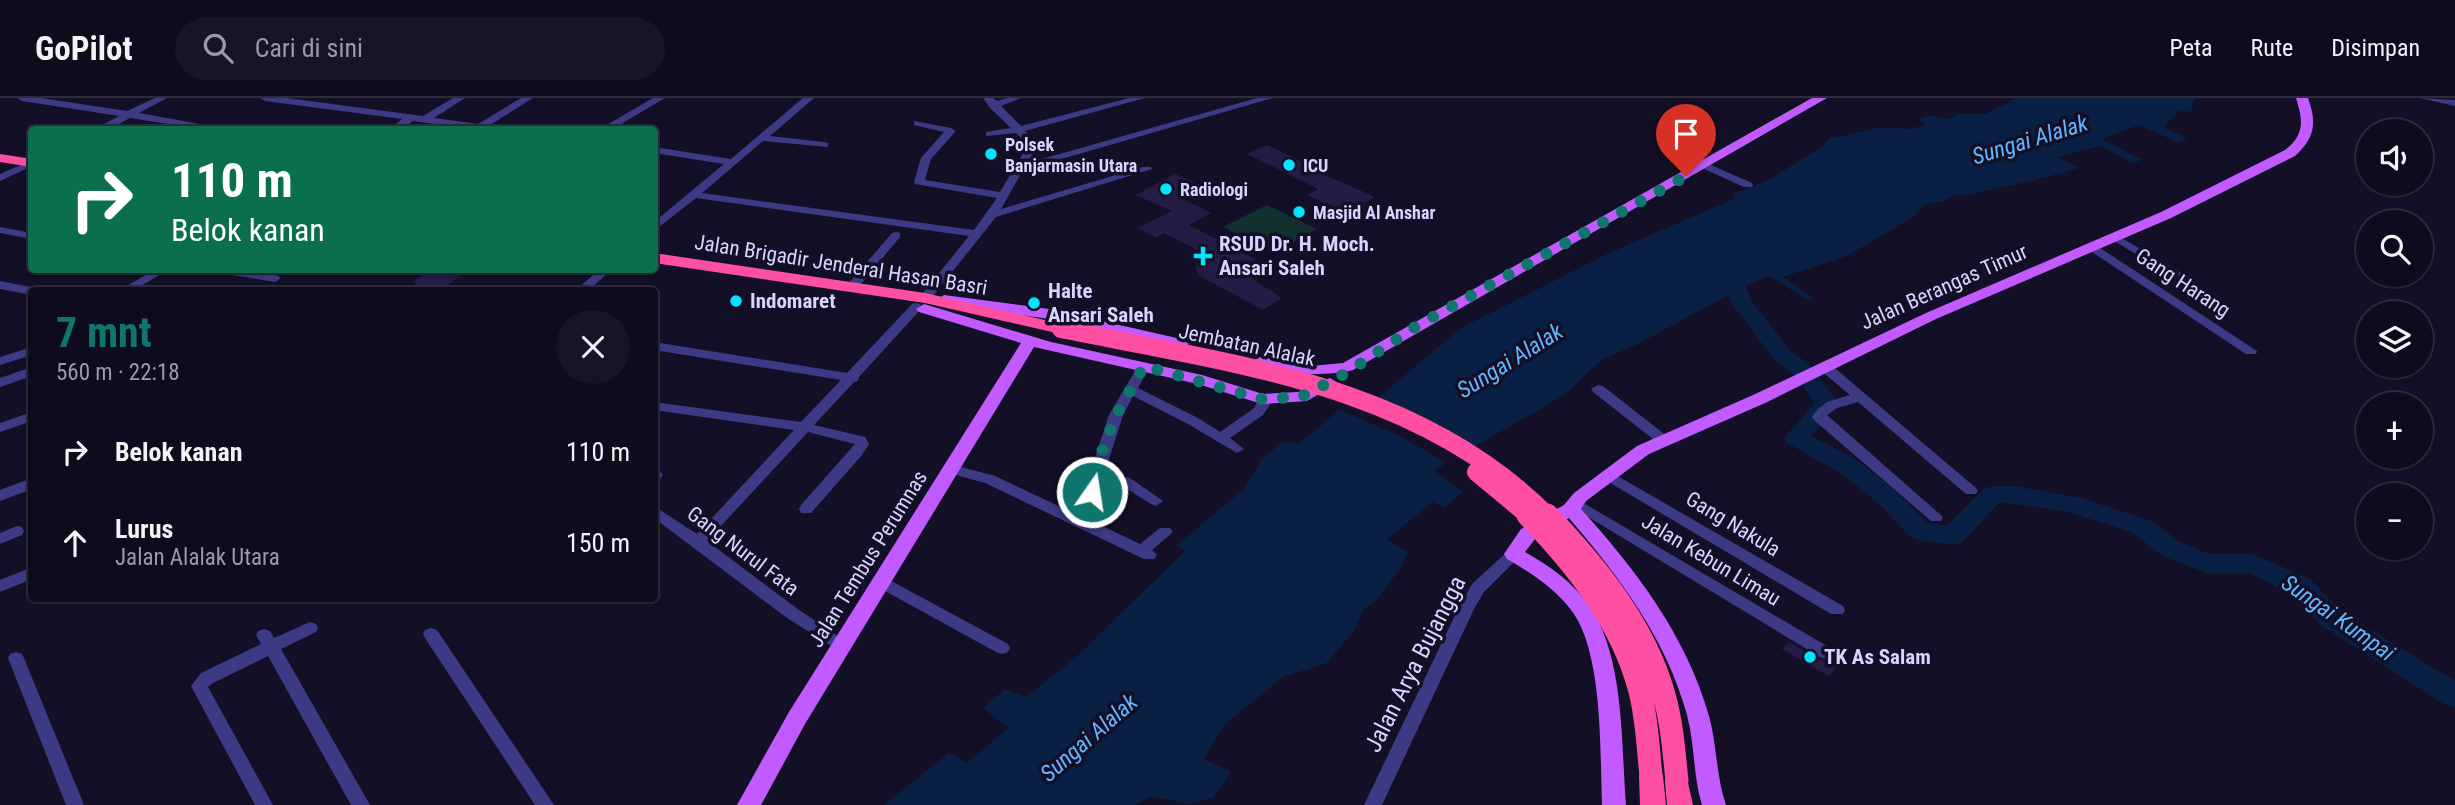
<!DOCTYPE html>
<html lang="id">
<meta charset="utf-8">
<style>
:root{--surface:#0e0b1c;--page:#171425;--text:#f1f3f6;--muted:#9b9ba3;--line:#2e2b3b;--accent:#0f766e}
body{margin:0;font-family:"Roboto Condensed",sans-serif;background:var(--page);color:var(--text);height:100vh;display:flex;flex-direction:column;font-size:26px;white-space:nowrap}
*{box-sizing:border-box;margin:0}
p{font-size:23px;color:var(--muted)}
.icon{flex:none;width:38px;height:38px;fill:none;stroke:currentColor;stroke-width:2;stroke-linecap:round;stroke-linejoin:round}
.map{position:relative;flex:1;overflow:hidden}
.sheet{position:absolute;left:28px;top:189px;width:630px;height:315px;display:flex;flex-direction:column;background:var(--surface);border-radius:7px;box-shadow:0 2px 5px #0004,0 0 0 2px var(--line)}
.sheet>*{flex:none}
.guide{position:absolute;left:28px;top:28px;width:630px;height:147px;border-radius:7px;box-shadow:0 2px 5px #0004,0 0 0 2px var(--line);background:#0b6e4f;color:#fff;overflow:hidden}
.buttons{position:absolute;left:2356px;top:21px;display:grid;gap:14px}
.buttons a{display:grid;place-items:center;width:77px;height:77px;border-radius:50%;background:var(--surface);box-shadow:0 2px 5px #0004,0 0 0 2px var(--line);font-size:35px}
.pin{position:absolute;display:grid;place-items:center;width:60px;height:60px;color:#fff;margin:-72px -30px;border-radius:50% 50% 50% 0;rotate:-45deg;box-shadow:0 0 7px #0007}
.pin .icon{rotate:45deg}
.me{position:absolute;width:77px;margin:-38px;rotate:13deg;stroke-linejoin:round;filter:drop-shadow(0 0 5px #0008)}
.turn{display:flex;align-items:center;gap:24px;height:147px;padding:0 28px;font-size:32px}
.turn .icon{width:91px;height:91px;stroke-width:2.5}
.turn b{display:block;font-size:49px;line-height:60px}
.round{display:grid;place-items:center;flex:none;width:74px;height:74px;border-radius:37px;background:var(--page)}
.summary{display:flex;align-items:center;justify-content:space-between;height:119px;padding:0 28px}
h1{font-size:42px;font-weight:700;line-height:52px;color:var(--accent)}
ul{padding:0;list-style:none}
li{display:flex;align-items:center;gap:21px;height:91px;padding:0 28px}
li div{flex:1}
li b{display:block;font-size:26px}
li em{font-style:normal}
header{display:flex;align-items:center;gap:42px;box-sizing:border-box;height:98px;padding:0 35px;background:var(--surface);border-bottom:2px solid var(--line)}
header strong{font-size:33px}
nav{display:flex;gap:38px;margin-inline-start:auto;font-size:24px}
.search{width:490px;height:63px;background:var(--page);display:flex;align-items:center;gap:18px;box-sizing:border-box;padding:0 24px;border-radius:38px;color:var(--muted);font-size:26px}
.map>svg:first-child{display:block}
.green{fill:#12302f}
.water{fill:#0a1f44}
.pier{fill:#130f26}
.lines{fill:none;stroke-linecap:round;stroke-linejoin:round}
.river{fill:#0a1f44;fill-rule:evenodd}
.building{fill:#241b47}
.minor{fill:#3d3a85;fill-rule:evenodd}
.major{fill:#c25bff;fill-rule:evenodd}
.highway{fill:#ff4fa3;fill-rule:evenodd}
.highway-bridge-far1{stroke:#ff4fa3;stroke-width:18}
.highway-bridge{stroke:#ff4fa3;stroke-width:23}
.route{stroke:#0f766e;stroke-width:12;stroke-dasharray:0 21.6}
.poi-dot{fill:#00e5ff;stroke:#130f26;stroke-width:2.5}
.labels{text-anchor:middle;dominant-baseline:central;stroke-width:7;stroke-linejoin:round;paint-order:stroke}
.far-poi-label{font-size:18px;font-weight:bold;fill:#d9d4ff;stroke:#130f26;text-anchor:start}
.poi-label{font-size:21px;font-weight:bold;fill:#d9d4ff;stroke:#130f26;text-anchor:start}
.street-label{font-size:21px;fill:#d9d4ff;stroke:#130f26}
.water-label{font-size:23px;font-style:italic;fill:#62b6ff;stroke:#130f26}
.near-street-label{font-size:24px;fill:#d9d4ff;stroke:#130f26}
</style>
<header>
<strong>GoPilot</strong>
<div class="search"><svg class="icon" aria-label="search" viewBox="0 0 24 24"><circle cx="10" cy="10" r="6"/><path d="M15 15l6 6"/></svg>Cari di sini</div>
<nav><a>Peta</a><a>Rute</a><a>Disimpan</a></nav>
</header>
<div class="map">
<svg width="2455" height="707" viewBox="0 0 2455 707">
<rect width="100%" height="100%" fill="#130f26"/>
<path class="green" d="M1267 107 1317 131 1274 155 1223 129Z"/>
<path class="water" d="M2017 0H2195L2191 14 2179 13 2164 29 2188 41 2177 44 2139 27 2102 41 2142 62 2133 65 2100 48 2059 59 2079 70C2046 80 2014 87 1981 94 1970 96 1965 99 1954 97L1944 103 1924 107 1913 119 1847 158 1783 179 1814 200 1807 202 1770 178 1751 185 1638 246 1603 261 1564 297 1434 372 1463 394 1444 410 1433 404 1387 441 1408 454 1401 470 1376 502 1363 512 1354 533 1327 565 1283 579 1225 626 1204 661 1231 674 1213 700 1187 706 1152 698 1135 707H884L949 655 967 665 1008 630 983 610 1005 591 1026 599 1075 560 1185 453 1177 447 1244 391 1262 360 1283 344 1299 346 1338 313 1380 298 1461 230 1609 155 1734 101 1733 96 1769 82 1824 47 1829 40C1846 38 1863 32 1878 30 1898 28 1906 35 1926 26L1918 21 1930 17 1948 21 1958 16H1986Z"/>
<path class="pier" d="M1372 297 1425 319 1478 350 1450 367 1402 339 1336 310Z"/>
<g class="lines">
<path class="river" d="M1725 155 1735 161 1753 205 1791 253 1809 266 1839 306 1811 338 1857 362 1896 393 1927 425 1947 428 1985 390 1994 388H2015L2081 400 2151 423 2180 444 2209 456H2253L2310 481 2342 514 2455 583V610L2444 606 2322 528 2290 495 2249 475H2207L2162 458 2133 435 2069 414 2000 404 1962 444 1953 447 1919 442 1910 439 1878 405 1839 374 1787 345 1784 340 1815 305 1793 276 1775 263 1732 206 1715 161Z"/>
</g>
<path class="building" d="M1267 47 1325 75 1323 76 1375 99 1346 115 1307 97 1318 91 1247 56Z
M1175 76 1197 85 1175 97 1211 115 1189 127 1271 169 1251 180 1282 200 1263 212 1198 177 1196 170 1203 155 1164 135 1156 140 1138 130 1172 113 1136 97Z
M430 172H468L447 188 429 192 416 190 415 182Z
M1789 544 1819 561 1839 567 1829 578 1782 551Z"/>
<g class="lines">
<path class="minor" d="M17 0H41L127 13 155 0H167L139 15 233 32H206L130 20 107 32H93L119 18 22 3Z
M260 0H287L423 18 453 0H465L434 20 478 26 521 0H533L490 27 509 32H478L413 23 400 32H388L402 21 265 3Z
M653 0H665L611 32H598Z
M803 0H814L770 38 824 44 828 45V49L763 43 702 95 974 132 997 100 915 86 914 84 921 60 944 34 914 27V23L951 30 956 33 931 61 925 82 1000 94 1028 47 1016 35 986 38V34L1011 30 990 10 983 0H993L997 3 1007 0H1021L1001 8 1021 28 1129 0H1145L1025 33 1038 47 1028 65 1257 0H1273L1023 72 1001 111 1143 69H1151L1152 71 996 119 929 203 925 204 919 200 969 138 696 100 654 133V124L724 66 654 55V49L731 61Z
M2420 0 2455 2V8Z
M32 62V68L0 83V76Z
M1704 64 1752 85 1753 87 1752 89H1744L1700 69V65Z
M0 129 32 135V141L0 135Z
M896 134 900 135V139L855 193H847V187L892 135Z
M2115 136 2180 174 2182 176 2180 178H2172L2111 141V137Z
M2093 147 2097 148 2257 253 2256 256H2246L2089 152V148Z
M154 172H168L134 192H120Z
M221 172C238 171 266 170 281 180L275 184 227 176Z
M599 172H611L589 192H576Z
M0 183 31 189 33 192 27 196 0 191Z
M916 205 920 206 922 209 920 212 859 279 858 283 854 284 814 327 865 339 869 346 862 357 811 415H801L799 411 801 407 855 346 808 334 707 443 799 512 847 544 849 548 847 552 841 554 787 520 654 420V408L697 436 794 332 654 312V304L801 324 841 282 654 252V244L847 275 912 206Z
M32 249V257L0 267V259Z
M1144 264 1150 268 1138 290 1198 320 1220 334 1253 311 1261 299 1266 298 1273 302 1263 317 1230 340 1244 351 1237 355 1188 326 1133 298 1123 317 1105 374 1130 380 1163 403 1156 408 1151 406 1121 387 1102 383 1095 405 1081 418 1140 446 1160 430H1170L1173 434 1152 452 1157 457 1154 461H1144L985 385 945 374 943 371 950 366 995 378 1069 413 1081 403 1109 317 1138 268Z
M1825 265 1830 266 1976 390 1978 393 1976 396H1966L1858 304 1837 310 1827 317 1943 419 1941 423H1931L1814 322 1812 319 1818 311 1827 304 1850 297 1820 272 1819 269 1820 266Z
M32 269V278L0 289V280Z
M1598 287 1603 288 1668 339 1670 342 1668 345H1658L1593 294 1591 291Z
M32 314V323L0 334V325Z
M654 372 661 374 663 377 661 380 654 382Z
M1607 372 1843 508 1845 512 1843 516H1831L1602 380 1600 377 1602 374Z
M32 380V391L0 403V392Z
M1575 400 1832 551 1834 555 1832 559 1826 561 1820 559 1570 408 1568 405Z
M17 428 22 429 24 433 22 437 0 446V435Z
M1514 451 1519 452 1522 456 1484 494 1474 511 1382 707H1364L1458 511 1472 486 1509 452Z
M32 469V481L0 494V482Z
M882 478 1008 546 1010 550 1008 554 1002 556 996 554 876 488 874 484 876 480Z
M310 524 316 526 318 530 316 534 281 551 370 707H351L268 558 213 585 208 589 273 707H255L191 588 201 575 261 546 256 537 258 533 264 531 270 533 274 540Z
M431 530 437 532 554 707H535L425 540 423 536 425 532Z
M16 554 22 556 24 560 84 707H66L8 560 10 556Z"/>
<path class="major" d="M1812 0H1827L1353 272C1332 278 1267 279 1252 264L1260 259 1311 268 1343 265Z
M2296 0H2308C2317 25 2315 40 2295 58L2171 120 1936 221 1765 305 1649 356 1586 403 1581 411C1636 472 1686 537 1709 618 1717 647 1716 678 1726 707H1702C1693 678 1695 647 1687 617 1666 540 1620 480 1569 420L1535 441 1525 454C1550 468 1574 485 1590 509 1625 561 1621 647 1626 707H1602C1600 654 1603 560 1574 516 1558 492 1531 475 1507 461L1504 456 1521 431 1564 407 1574 395 1637 348 1753 297 1926 215 2161 114 2285 52C2305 37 2303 22 2296 0Z
M944 197 1049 211 1181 241 1189 246 1181 251 1049 221 939 205 936 202Z
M924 206 1051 244 1202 277 1263 296 1298 294 1330 280 1338 285 1307 303 1262 306 1198 286 1034 249 805 626 761 707H737L789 614 1021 245 919 214 916 211Z"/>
<path class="highway" d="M0 56 32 61V69L0 64Z
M654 155 925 195 1067 227 1070 231 1061 236 925 205 654 165Z
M1651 668 1660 671 1663 678 1666 707H1640L1639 678 1642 671Z
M1677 673 1686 676 1693 707H1667L1665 683 1668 676Z"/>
<path class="highway-bridge-far1" d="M1061 231C1233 266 1420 287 1549 419
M1476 374 1530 419"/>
<path class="highway-bridge" d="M1528 417C1576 467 1622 524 1640 593 1647 621 1648 649 1651 678
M1547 417C1596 468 1645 528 1664 597 1672 625 1674 654 1677 683"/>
</g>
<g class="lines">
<path class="route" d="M1092 394 1101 356 1116 317 1144 268 1262 301 1301 299 1348 274 1415 229 1686 78"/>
</g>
<g class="poi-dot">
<circle cx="991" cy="56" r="7"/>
<circle cx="1289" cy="67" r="7"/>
<circle cx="1166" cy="91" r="7"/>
<circle cx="1299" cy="114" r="7"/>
<path d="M1199.5 147.5h7v7h7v7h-7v7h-7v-7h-7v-7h7z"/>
<circle cx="736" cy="203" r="7"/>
<circle cx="1034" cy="205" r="7"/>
<circle cx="1810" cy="559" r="7"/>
</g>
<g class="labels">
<g class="far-poi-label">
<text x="1005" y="46">Polsek<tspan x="1005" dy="21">Banjarmasin Utara</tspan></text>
<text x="1303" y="67">ICU</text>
<text x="1180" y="91">Radiologi</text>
<text x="1313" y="114">Masjid Al Anshar</text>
</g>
<g class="poi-label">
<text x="1219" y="146">RSUD Dr. H. Moch.<tspan x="1219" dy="24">Ansari Saleh</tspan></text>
<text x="1048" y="193">Halte<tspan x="1048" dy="24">Ansari Saleh</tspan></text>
<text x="750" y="203">Indomaret</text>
<text x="1824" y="559">TK As Salam</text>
</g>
<g class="street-label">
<text transform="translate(841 167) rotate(9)">Jalan Brigadir Jenderal Hasan Basri</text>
<text transform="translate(2183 185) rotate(33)">Gang Harang</text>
<text transform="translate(1944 189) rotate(-24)">Jalan Berangas Timur</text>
<text transform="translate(1247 247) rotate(12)">Jembatan Alalak</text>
<text transform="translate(1733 426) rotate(31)">Gang Nakula</text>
<text transform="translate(743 453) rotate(37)">Gang Nurul Fata</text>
<text transform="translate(868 461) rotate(-58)">Jalan Tembus Perumnas</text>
<text transform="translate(1711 462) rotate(31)">Jalan Kebun Limau</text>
</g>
<g class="water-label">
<text transform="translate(2030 42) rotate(-17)">Sungai Alalak</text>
<text transform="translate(1510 263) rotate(-32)">Sungai Alalak</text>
<text transform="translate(2338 520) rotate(35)">Sungai Kumpai</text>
<text transform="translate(1089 640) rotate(-41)">Sungai Alalak</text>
</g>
<g class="near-street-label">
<text transform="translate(1415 566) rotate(-63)">Jalan Arya Bujangga</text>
</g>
</g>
</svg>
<div class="buttons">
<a><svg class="icon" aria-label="sound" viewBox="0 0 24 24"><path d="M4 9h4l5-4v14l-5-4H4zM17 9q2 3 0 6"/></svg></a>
<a><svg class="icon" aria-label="search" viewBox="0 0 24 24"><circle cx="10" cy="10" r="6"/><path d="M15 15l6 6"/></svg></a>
<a><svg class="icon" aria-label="layers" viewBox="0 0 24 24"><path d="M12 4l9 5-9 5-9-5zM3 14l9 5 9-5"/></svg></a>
<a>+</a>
<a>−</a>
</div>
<div class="pin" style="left:1686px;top:78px;background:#d93025"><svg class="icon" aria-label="arrive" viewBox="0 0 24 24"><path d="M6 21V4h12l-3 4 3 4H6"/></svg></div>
<svg class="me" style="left:1092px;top:394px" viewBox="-20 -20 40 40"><circle r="17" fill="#0f766e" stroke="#fff" stroke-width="3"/><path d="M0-11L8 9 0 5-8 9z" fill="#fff"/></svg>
<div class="guide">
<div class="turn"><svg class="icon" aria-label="right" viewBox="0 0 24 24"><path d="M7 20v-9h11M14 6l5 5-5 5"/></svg><div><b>110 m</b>Belok kanan</div></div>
</div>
<section class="sheet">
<div class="summary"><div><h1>7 mnt</h1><p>560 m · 22:18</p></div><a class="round"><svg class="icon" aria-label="close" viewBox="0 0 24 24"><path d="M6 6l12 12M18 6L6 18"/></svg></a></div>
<ul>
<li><svg class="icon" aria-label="right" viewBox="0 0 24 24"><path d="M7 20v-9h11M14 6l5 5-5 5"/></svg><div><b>Belok kanan</b></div><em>110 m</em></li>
<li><svg class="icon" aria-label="ahead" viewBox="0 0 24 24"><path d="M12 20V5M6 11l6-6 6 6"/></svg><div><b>Lurus</b><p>Jalan Alalak Utara</p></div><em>150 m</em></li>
</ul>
</section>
</div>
